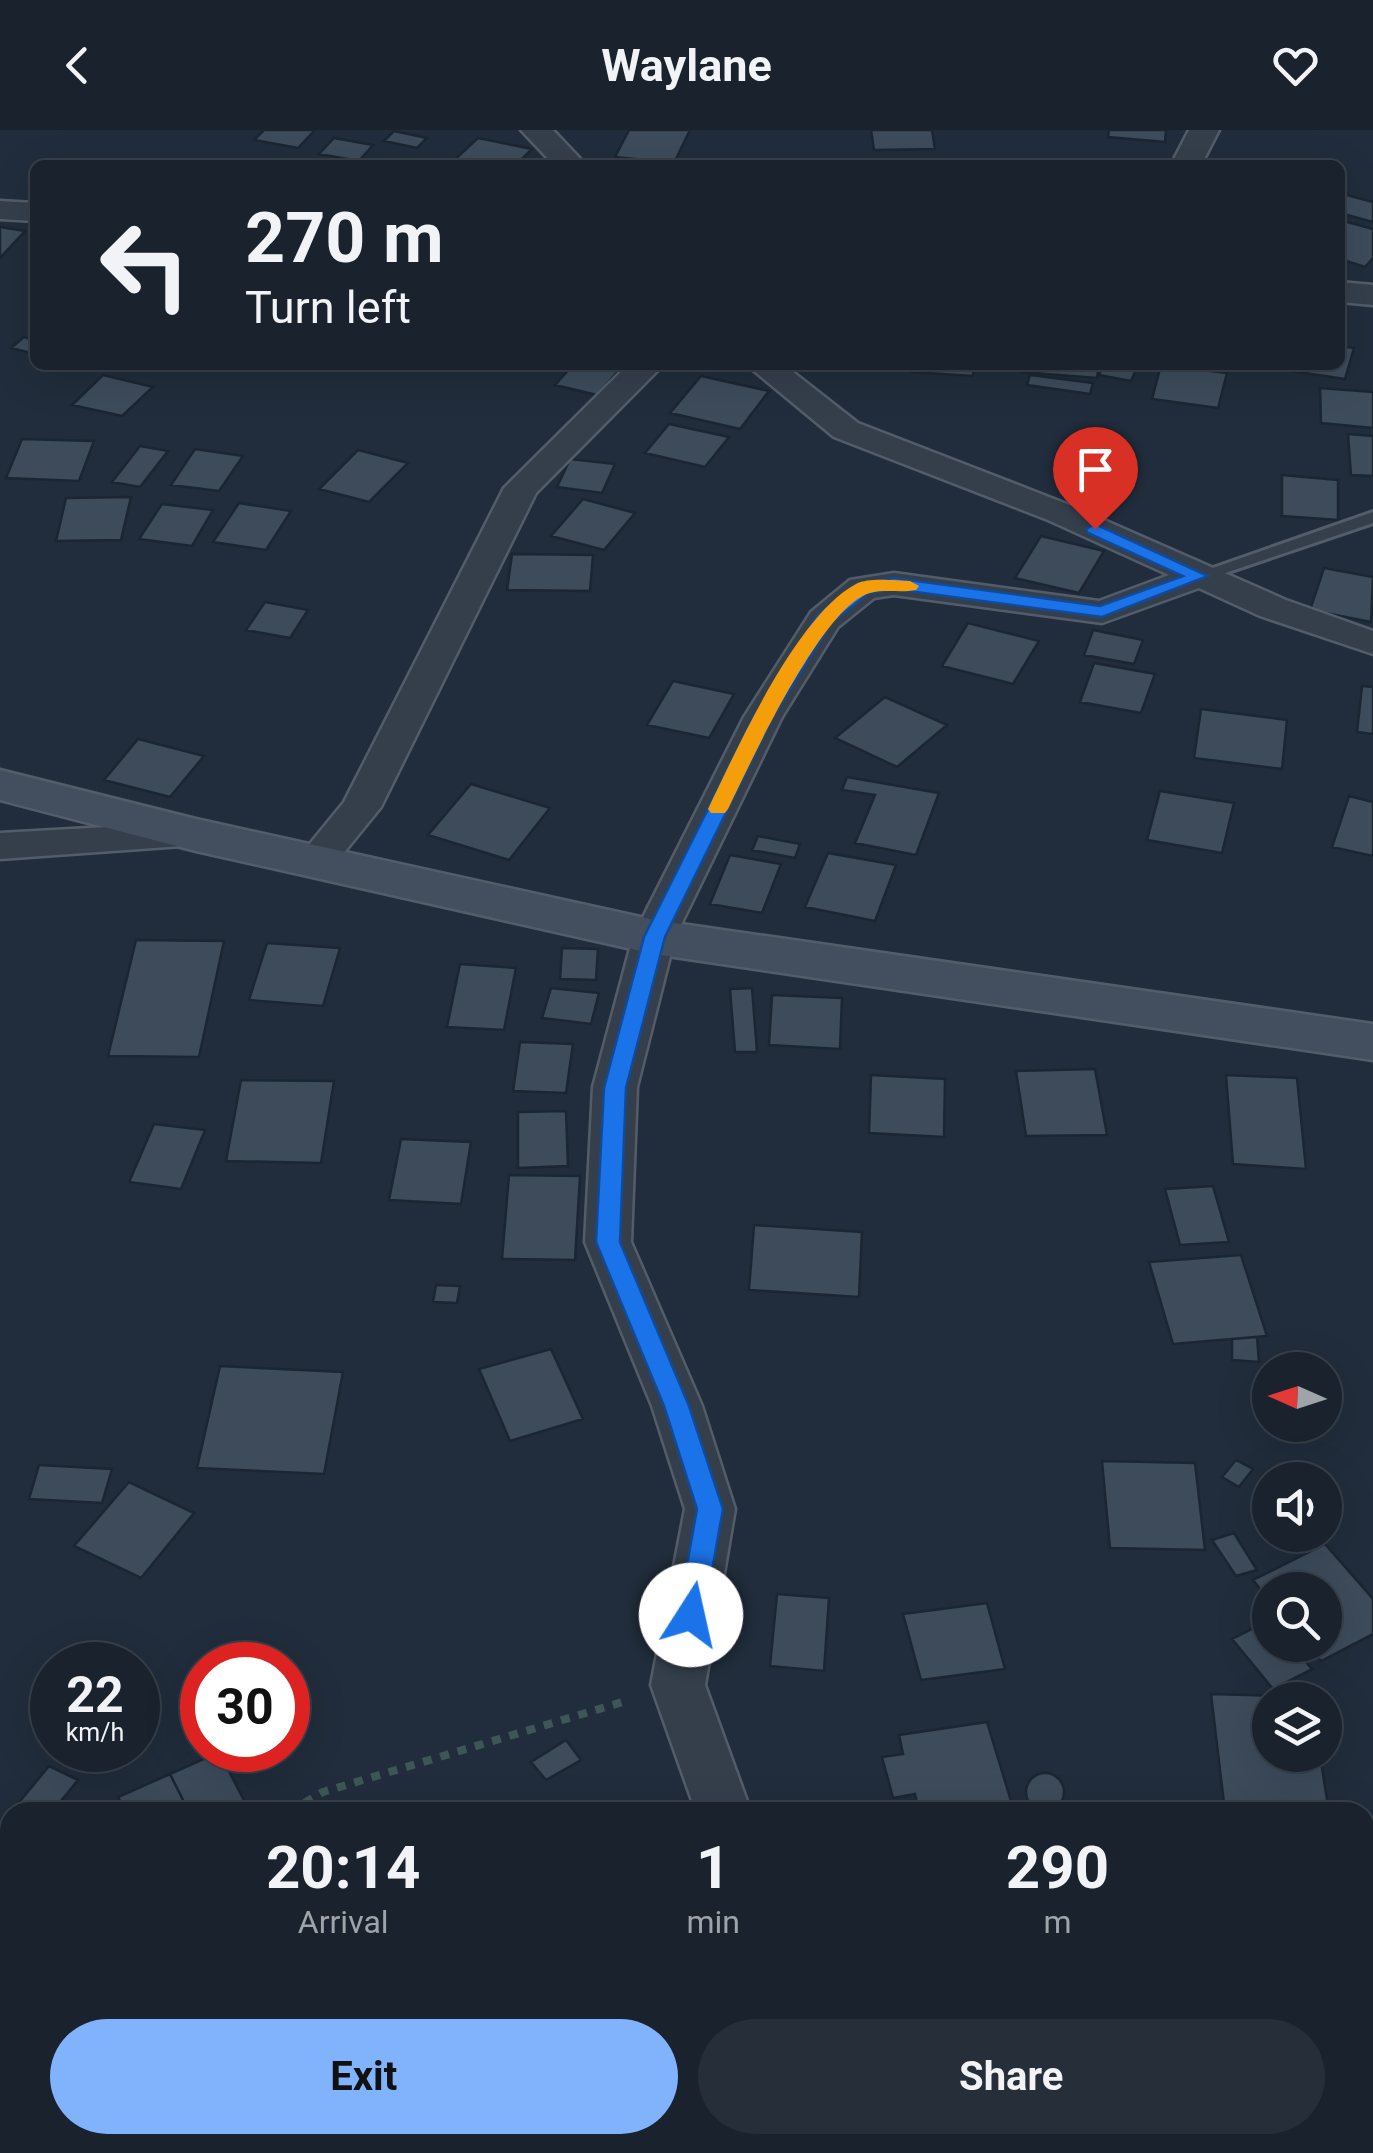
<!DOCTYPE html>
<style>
:root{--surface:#19222d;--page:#262f39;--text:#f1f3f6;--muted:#9fa4aa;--line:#373f49;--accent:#81b3fc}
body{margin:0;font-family:Roboto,sans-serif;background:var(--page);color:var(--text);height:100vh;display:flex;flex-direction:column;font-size:38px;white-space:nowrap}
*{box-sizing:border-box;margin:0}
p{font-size:32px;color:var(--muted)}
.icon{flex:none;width:55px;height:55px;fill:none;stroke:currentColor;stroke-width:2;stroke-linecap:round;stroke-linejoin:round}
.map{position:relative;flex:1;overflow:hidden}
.details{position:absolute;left:0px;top:1672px;width:1375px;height:352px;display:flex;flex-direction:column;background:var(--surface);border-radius:30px 30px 0 0;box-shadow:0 10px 40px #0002,0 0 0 2px var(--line)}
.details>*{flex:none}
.top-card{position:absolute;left:30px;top:30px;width:1315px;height:210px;border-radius:15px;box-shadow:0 10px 40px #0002,0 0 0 2px var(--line);background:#19222d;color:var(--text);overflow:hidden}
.needle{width:65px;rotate:273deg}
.buttons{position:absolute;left:1252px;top:1222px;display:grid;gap:20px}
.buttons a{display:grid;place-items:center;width:90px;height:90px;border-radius:50%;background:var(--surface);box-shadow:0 10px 40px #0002,0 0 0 2px var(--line);font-size:50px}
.speed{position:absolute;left:30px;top:1512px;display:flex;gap:20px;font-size:50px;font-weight:700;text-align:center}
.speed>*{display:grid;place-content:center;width:130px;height:130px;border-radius:50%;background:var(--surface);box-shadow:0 10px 40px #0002,0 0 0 2px var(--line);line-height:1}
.speed small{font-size:25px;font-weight:400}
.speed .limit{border:15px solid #d22;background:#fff;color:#111}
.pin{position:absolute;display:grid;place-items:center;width:85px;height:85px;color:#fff;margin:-102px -42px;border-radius:50% 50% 50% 0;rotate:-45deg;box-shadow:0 0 10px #0007}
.pin .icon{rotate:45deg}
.me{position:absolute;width:110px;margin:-55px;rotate:10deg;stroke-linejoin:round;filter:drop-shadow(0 0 8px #0008)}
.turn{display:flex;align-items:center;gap:35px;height:210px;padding:0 50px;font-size:45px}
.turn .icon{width:130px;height:130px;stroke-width:2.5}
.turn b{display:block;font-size:70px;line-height:85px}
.eta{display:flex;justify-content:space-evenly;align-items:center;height:170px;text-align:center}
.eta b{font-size:60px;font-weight:700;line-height:70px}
.primary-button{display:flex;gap:20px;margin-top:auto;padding:20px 50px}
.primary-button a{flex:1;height:115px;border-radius:60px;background:var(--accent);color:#111;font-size:40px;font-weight:700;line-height:115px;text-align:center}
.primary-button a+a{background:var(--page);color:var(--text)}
header{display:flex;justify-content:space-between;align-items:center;height:130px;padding:0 50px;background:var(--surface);font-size:45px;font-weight:700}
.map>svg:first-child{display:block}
.building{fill:#3d4b5b;stroke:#1c2633;stroke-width:2.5}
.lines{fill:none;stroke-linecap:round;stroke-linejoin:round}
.lane-casing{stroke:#535d6a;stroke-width:6}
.street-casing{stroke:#535d6a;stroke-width:5}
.secondary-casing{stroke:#535d6a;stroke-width:5}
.path{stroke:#3e5657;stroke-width:8;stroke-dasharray:9 9;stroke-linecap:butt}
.lane{fill:#353f4c;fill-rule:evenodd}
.street{fill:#353f4c;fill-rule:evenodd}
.secondary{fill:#434e5f;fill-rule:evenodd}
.route{fill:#1a73e8;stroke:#114b97;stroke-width:2.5}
.slow{fill:#f59e0b}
</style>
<header><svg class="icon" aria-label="back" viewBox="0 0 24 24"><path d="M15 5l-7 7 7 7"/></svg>Waylane<svg class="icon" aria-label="heart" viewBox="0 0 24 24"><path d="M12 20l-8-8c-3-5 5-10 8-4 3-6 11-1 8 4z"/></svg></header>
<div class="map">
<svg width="1373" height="2023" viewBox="0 0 1373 2023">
<rect width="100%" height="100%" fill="#212d3c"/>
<path class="building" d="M264 0H315L298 18 254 10Z
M629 0H690L674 33 615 27Z
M871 0H932L935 19 874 20Z
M1109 0H1166L1165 12 1108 7Z
M394 1 427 8 417 18 384 11Z
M334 8 373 15 359 31 319 24Z
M478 8 532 19 516 35 452 32Z
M1347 65 1373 72V92L1340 83V71Z
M1340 90 1373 99V128L1365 137 1340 129Z
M0 97 25 101 0 128Z
M24 207 35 210V224L11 218Z
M1340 216 1354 218 1345 249 1271 238 1340 235Z
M573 235H602L620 239 597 265 555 255Z
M913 235H974L973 246 912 242Z
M1021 235H1099L1097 248 1021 242Z
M1104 235H1138L1131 251 1099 245Z
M1161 235 1227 243 1218 278 1152 269Z
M103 245 153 257 122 286 72 275Z
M1030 245 1093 253 1090 264 1027 255Z
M701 246 769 261 740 299 670 283Z
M1320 258 1373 262V298L1321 293Z
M669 294 729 307 705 337 645 323Z
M1348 304 1373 306V346L1351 345Z
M22 309 94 311 79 351 6 348Z
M140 316 168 321 140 357 112 352Z
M195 319 243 326 219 361 171 355Z
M358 320 408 333 369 372 319 359Z
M570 329 615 334 602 363 557 357Z
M1282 345 1338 350V390L1282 386Z
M131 367 121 410 56 411 66 368Z
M583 369 635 383 604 420 551 406Z
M239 373 291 381 266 420 213 412Z
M162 374 213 380 192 416 139 409Z
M1041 406 1104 421 1079 463 1015 448Z
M512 424 593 425 590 461 507 460Z
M1324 438 1373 447 1371 492 1310 480Z
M265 472 308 480 290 508 246 500Z
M968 493 1039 511 1013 554 942 536Z
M1093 500 1143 510 1134 534 1084 525Z
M1094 533 1155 544 1141 583 1080 572Z
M673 551 734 564 709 608 647 595Z
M1362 556 1373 557V604L1357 602Z
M885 567 947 595 897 637 835 608Z
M1201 579 1287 590 1282 639 1194 628Z
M138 609 204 626 170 667 104 650Z
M847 647 939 663 916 725 855 713 875 665 842 660Z
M471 654 550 678 509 730 428 705Z
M1160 661 1234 673 1222 723 1147 710Z
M1349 666 1373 672V726L1332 717Z
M758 706 800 714 795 728 752 720Z
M828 723 896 735 875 791 805 777Z
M730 725 781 734 762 783 710 774Z
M136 810 224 811 199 927 108 926Z
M267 813 340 818 323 876 249 870Z
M562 818 598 819 596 850 560 849Z
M460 834 516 838 504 900 447 897Z
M551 858 599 863 591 894 542 888Z
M752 858 757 922H735L730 859Z
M772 865 842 868 840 919 769 915Z
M520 912 573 914 566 963 513 961Z
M1095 939 1107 1005 1026 1006 1016 941Z
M871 945 945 949 944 1007 869 1003Z
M1226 945 1297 948 1306 1039 1233 1034Z
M241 950 334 951 321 1033 226 1031Z
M566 981 568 1036 518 1038V982Z
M154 994 205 1000 181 1059 129 1052Z
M401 1009 471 1012 461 1074 389 1070Z
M509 1045 580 1046 575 1130 502 1129Z
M1213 1056 1229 1112 1180 1115 1165 1059Z
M754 1095 862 1102 859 1167 749 1160Z
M1241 1125 1267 1206 1173 1214 1149 1132Z
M436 1155 460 1156 457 1173 433 1172Z
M1257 1207 1259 1232 1232 1230V1209Z
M551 1219 583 1289 510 1311 479 1239Z
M220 1236 343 1242 324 1344 197 1338Z
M1236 1330 1253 1339 1239 1357 1222 1347Z
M1102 1331 1195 1333 1205 1420 1110 1418Z
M39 1335 112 1339 102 1373 29 1369Z
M1264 1344 1282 1350H1270V1369L1257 1365Z
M129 1352 194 1383 141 1448 74 1416Z
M1234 1403 1257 1440 1236 1446 1212 1410Z
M1325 1414 1373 1469V1504L1321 1531 1307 1515H1325V1460H1270V1471L1253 1450Z
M777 1464 829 1468 824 1541 770 1536Z
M987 1473 1005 1539 921 1550 903 1484Z
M1270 1490V1515H1291L1312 1539 1273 1559 1232 1509Z
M1211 1564 1312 1567 1270 1570V1625H1320L1329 1682H1225Z
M987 1592 1011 1671 919 1682 915 1664 893 1668 882 1627 903 1624 899 1605Z
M566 1610 581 1630 546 1650 531 1632Z
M219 1622 250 1682H189L170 1644Z
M49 1636 78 1650 52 1682H11Z
M1026 1662a19 19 0 1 1 38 0a19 19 0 1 1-38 0Z
M170 1644 189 1682H126L118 1667Z"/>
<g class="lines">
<defs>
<path id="lane" d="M1373 382V393L1205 450H1193L1190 446Z"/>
<path id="street" d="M521 0H553L586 35H554Z
M1189 0H1219L1201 35H1171Z
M0 71 35 73V91L0 89Z
M1340 152 1373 155V175L1340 172Z
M628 235H663L536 363 381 677 329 741 315 745 301 741 295 732 344 672 504 358Z
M747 235H784L858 293 1072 376 1286 470 1373 501V524L1260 486 1199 458 1102 493 894 465 874 468 838 497 782 587 675 807 637 957 631 1112 702 1276 735 1379 705 1555 751 1682H696L651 1555 685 1379 652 1276 585 1112 593 957 633 807 744 587 811 482 850 450 894 443 1099 471 1169 445 1048 390 834 307Z
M196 692 210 696 216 705 210 714 0 729V703Z
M810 2015H870L873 2023H813Z"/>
<path id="secondary" d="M0 640 196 689 654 790 1373 894V930L654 824 196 721 0 670Z"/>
</defs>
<use href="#lane" class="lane-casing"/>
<use href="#street" class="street-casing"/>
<use href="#secondary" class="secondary-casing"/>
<path class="path" d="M289 1682 323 1662 629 1570"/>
<use href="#lane" class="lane"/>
<use href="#street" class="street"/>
<use href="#secondary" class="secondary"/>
</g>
<path class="route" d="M1095 394 1208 446 1102 487 894 459 869 463 831 493 773 587 665 807 626 958 620 1112 689 1276 723 1379 704 1485 691 1496 681 1492 678 1485 697 1379 664 1276 596 1112 604 958 644 807 754 587 817 486 857 454 894 448 1100 476 1183 446 1088 403 1086 399Z"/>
<path class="slow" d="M910 451 919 456 916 460C902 463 885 459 870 463 822 476 751 632 728 679L725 683H711L708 679C738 617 796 486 856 454 870 447 895 451 910 451Z"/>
</svg>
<div class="buttons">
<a><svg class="needle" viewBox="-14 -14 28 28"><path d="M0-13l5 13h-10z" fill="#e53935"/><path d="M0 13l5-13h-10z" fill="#9fa4aa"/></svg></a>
<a><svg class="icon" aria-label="sound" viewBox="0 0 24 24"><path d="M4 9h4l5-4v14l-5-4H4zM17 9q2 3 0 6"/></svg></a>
<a><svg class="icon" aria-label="search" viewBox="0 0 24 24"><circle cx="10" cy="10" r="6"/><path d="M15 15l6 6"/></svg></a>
<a><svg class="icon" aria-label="layers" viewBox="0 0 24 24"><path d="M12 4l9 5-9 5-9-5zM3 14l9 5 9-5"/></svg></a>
</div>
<div class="speed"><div>22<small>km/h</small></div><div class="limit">30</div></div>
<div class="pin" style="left:1095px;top:399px;background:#d93025"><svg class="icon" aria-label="arrive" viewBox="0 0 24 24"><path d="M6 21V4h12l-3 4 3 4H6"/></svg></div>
<svg class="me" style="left:691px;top:1485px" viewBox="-20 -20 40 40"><circle r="19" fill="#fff"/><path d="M0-13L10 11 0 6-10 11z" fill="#1a73e8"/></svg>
<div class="top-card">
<div class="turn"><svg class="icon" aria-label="left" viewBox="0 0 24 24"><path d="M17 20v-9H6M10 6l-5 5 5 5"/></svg><div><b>270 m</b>Turn left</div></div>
</div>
<section class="details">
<div class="eta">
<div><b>20:14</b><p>Arrival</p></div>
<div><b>1</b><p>min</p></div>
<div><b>290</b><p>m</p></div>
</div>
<div class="primary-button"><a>Exit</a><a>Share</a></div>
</section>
</div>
